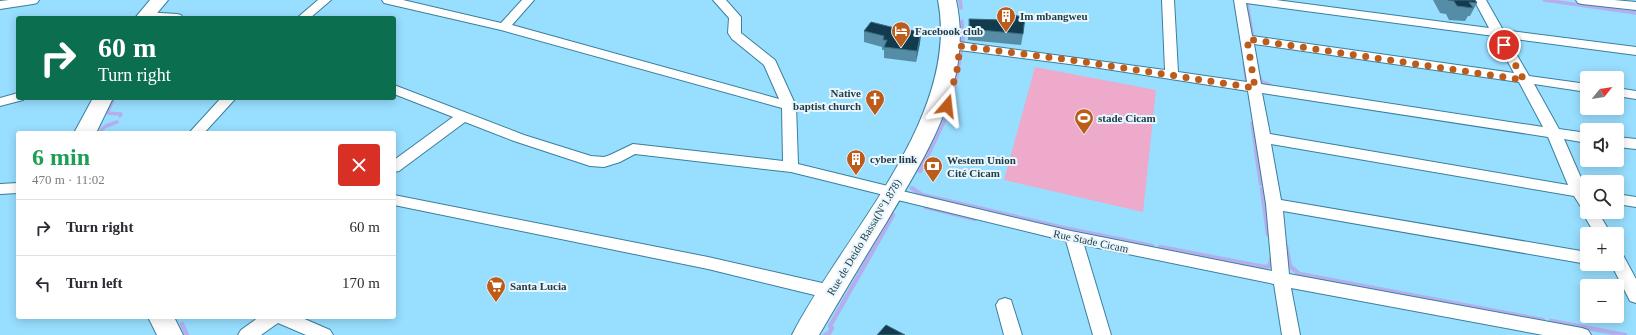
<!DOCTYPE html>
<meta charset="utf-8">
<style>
:root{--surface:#fff;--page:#f7f7f7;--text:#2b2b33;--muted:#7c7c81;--line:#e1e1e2}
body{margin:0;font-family:"Times New Roman",serif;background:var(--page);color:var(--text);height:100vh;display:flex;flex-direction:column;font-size:15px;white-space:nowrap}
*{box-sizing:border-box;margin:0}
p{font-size:13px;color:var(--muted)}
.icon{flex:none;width:22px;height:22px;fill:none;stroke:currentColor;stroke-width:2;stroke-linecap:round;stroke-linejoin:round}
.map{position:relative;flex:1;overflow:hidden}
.details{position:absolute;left:16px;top:131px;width:380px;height:188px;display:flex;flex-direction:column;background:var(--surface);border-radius:4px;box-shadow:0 2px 10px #0003}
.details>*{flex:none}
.banner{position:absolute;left:16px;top:16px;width:380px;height:84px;border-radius:4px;box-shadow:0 2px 10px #0003;background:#0b6e4f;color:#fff;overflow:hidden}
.needle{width:26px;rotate:60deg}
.fabs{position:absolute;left:1580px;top:71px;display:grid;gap:8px}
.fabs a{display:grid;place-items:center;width:44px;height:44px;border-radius:4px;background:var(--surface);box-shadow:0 2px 10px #0003;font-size:20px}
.pin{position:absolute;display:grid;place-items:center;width:34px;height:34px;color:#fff;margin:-17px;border:2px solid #fff;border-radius:50%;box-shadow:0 1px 4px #0007}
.me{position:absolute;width:44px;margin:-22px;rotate:17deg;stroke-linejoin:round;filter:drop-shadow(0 0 3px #0008)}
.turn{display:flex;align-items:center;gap:14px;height:84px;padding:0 16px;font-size:18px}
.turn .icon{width:52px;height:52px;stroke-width:2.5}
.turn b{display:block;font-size:28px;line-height:34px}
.round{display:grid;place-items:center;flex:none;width:42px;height:42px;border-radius:4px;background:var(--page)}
.headline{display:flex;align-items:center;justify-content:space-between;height:68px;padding:0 16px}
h1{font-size:24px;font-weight:600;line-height:30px;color:#1e9e55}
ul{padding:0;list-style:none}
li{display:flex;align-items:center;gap:12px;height:56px;padding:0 16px;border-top:1px solid var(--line)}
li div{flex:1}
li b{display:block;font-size:15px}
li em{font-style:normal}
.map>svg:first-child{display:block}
.green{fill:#edaaca}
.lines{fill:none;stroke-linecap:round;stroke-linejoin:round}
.stream-far1{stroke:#b5aeee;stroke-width:3.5}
.stream{stroke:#b5aeee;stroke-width:4.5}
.street-casing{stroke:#3a7f9d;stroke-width:2}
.secondary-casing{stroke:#3a7f9d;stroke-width:2}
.street{fill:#fff;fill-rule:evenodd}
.secondary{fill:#fff;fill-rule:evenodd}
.wall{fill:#558da6}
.shaded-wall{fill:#3a6d82}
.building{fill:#123c4d;stroke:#3a6d82}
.route{stroke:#bc5b1a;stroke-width:7;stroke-dasharray:0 12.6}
.labels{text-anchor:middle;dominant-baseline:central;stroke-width:4;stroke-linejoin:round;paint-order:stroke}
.poi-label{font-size:11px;font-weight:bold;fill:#203d4a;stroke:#e9f6fd;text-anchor:start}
.street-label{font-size:11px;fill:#203d4a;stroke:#e9f6fd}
</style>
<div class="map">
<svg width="1636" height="335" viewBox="0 0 1636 335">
<rect width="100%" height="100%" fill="#98deff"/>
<path class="green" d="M1035 67 1156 90 1143 212 1004 180Z"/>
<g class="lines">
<path class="stream-far1" d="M960 0 961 8
M1544 0 1636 13
M1247 2 1253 38
M962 21 963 44
M1244 63 1247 84
M1259 76 1262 82 1270 85
M114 98 107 113 121 114 120 116
M952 101 962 49
M1252 123 1256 151
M98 133 106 126 117 122
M930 151 945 120"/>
<path class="stream" d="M1256 150 1261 184
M920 171 930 150
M912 188 922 195 1059 227 1152 246
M1262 189 1268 234
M926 207 975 219
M1286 246 1290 266 1299 274 1543 320
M1160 247 1264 267 1270 266 1271 259
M1551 321 1625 335
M182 324 187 335
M830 326 893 215
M825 335 829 333 832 328"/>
<defs>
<path id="street" d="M9 0H39L37 3 33 4 0 9V1Z
M318 0H331L310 18H297Z
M382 0H403L501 23 522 0H534L512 25 779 99 764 65 732 39 728 33 729 18 713 0H726L741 17V33L775 60 796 106 798 164 892 187 897 188 899 191H902L1071 231 1272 271 1266 204 1248 91 1093 67 959 50 954 49 953 46 954 43 959 42 1165 70 1162 0H1174L1178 72 1247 82 1234 0H1276L1489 28 1474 0H1486L1503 30 1636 47V55L1507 38 1529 76 1587 84V92L1534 84 1559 129 1587 133V143L1564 139 1585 187 1587 188V212H1598L1611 234H1595L1582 212 1583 210 1574 196 1271 144 1281 200 1587 252V264L1283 211 1289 274 1582 328 1588 330 1591 335H1543L1291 288 1300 335H1282L1274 284 1084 245 1111 335H1093L1066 241 902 201 897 200 895 197H892L791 172 635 154 620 162 604 167 590 166 514 141 465 122 399 171 394 172V160L453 117 394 94V85L524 135 591 156 604 157 610 155 633 144 783 161 782 108 501 30 384 3ZM1246 3 1494 36 1514 73 1252 36ZM1254 44 1519 82 1543 127 1261 84ZM1262 93 1548 137 1568 185 1270 134Z
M1576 0H1614L1636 2V10L1582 4 1578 3Z
M145 12 177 14 181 15 183 18H140L139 16 141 13Z
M1617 88 1636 91V99L1617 96Z
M18 93V98H24L23 100 0 106V98Z
M221 98H236L204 133H189Z
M1617 137 1636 139V149L1617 147Z
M18 183V193L0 194V184Z
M1617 194 1636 197V207L1617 204Z
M394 195 708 257 831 285 837 287 840 292 837 297 831 299 708 269 394 205Z
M1617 253 1623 255 1636 279V303L1630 301 1611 264H1617Z
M1005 298 1011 300 1022 335H1004L996 305 999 300Z
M259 317H300L330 330 333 335H306L278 323 261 335H238L241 330Z"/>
<path id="secondary" d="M150 0H168L153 18H135Z
M938 0H956C974 82 926 155 886 223 863 260 841 298 819 335H792C842 236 961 118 938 0Z
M93 98H113L96 133H74Z
M148 317H174L183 335H157Z"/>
</defs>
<use href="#street" class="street-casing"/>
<use href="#secondary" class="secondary-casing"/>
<use href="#street" class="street"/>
<use href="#secondary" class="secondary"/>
</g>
<path class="wall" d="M1433 0H1475L1477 3 1470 16H1468L1465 21 1449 20 1446 14 1440 13Z
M1004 14 1023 34 1021 45 968 40V29L969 19 1003 20Z
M909 30 921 32 920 43 916 62 884 58V50H882V47L864 42V31Z"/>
<path class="shaded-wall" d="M921 32 920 43 916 62 917 51Z"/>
<path class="building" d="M1448 0H1475L1477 3 1469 2 1473 8 1457 6 1454 1Z
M1004 14 1025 17 1023 34 970 29 969 19 1004 20Z
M871 22 895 28H909V30L921 32 917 51 884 47 887 40H883L884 36 864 31Z
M886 325 905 335H877Z"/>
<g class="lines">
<path class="route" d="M947 106 957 70 960 46 1071 60 1255 88 1247 39 1524 80 1504 45"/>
</g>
<defs>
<symbol id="building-pin" viewBox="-11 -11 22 30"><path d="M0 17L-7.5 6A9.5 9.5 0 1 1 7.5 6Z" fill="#bc5b1a" stroke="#e9f6fd"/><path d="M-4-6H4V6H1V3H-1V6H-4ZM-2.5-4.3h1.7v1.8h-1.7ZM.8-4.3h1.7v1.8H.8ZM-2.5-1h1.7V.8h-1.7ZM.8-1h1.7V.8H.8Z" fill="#fff"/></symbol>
<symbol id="hotel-pin" viewBox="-11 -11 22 30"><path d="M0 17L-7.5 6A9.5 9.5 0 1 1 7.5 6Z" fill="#bc5b1a" stroke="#e9f6fd"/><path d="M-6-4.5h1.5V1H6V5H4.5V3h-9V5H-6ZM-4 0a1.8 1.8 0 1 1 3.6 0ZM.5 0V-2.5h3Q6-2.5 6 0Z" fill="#fff"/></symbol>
<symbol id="church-pin" viewBox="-11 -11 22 30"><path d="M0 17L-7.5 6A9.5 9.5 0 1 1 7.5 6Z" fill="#bc5b1a" stroke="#e9f6fd"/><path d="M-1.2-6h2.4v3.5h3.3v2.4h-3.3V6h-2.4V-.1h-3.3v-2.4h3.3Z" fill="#fff"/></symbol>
<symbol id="stadium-pin" viewBox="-11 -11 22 30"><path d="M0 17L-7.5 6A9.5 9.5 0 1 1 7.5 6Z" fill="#bc5b1a" stroke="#e9f6fd"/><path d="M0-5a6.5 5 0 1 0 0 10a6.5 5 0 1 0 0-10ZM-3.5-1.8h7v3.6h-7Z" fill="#fff"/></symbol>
<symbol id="bank-pin" viewBox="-11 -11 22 30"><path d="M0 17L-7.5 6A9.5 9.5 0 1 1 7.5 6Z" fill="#bc5b1a" stroke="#e9f6fd"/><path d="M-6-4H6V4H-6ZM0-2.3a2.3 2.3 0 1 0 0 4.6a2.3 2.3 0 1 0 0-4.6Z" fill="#fff"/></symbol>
<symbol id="supermarket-pin" viewBox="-11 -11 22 30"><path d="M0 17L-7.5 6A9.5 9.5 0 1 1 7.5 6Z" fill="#bc5b1a" stroke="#e9f6fd"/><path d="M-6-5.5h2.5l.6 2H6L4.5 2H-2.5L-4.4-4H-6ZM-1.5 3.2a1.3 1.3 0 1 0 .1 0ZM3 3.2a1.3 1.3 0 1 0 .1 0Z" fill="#fff"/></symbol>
</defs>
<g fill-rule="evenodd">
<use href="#building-pin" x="995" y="5" width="22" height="30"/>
<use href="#hotel-pin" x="890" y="20" width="22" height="30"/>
<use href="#church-pin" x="864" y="88" width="22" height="30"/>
<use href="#stadium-pin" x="1073" y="107" width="22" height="30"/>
<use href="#building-pin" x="845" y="148" width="22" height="30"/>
<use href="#bank-pin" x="922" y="155" width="22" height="30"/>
<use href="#supermarket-pin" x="485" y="275" width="22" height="30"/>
</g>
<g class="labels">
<g class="poi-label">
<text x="1020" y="16">Im mbangweu</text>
<text x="915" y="31">Facebook club</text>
<text x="861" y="93" text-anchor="end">Native<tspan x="861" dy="13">baptist church</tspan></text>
<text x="1098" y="118">stade Cicam</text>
<text x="870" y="159">cyber link</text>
<text x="947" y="160">Westem Union<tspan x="947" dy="13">Cité Cicam</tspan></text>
<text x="510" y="286">Santa Lucia</text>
</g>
<g class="street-label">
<text transform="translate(864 237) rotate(-59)">Rue de Deido Bassa(N°1.878)</text>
<text transform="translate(1091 241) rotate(12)">Rue Stade Cicam</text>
</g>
</g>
</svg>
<div class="fabs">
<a><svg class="needle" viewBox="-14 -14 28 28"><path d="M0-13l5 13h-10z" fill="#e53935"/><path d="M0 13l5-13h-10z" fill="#7c7c81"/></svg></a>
<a><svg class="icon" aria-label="sound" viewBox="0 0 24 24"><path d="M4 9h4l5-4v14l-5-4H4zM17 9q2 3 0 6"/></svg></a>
<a><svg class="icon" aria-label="search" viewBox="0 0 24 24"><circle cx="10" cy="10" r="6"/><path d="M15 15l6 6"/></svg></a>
<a>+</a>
<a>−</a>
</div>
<div class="pin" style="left:1504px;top:45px;background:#d93025"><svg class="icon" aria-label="arrive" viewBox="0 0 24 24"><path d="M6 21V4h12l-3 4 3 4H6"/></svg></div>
<svg class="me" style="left:947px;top:106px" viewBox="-20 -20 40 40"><path d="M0-17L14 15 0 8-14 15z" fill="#bc5b1a" stroke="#fff" stroke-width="4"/></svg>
<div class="banner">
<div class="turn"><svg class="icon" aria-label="right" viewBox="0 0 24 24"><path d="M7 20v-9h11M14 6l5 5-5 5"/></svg><div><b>60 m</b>Turn right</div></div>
</div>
<section class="details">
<div class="headline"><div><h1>6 min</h1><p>470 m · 11:02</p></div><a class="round" style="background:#d93025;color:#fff"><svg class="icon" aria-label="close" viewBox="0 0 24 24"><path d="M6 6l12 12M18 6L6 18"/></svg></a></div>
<ul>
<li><svg class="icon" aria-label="right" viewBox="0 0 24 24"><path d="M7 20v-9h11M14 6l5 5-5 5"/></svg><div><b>Turn right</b></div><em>60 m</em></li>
<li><svg class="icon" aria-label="left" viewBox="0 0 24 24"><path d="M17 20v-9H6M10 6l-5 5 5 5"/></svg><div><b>Turn left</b></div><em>170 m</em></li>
</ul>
</section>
</div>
